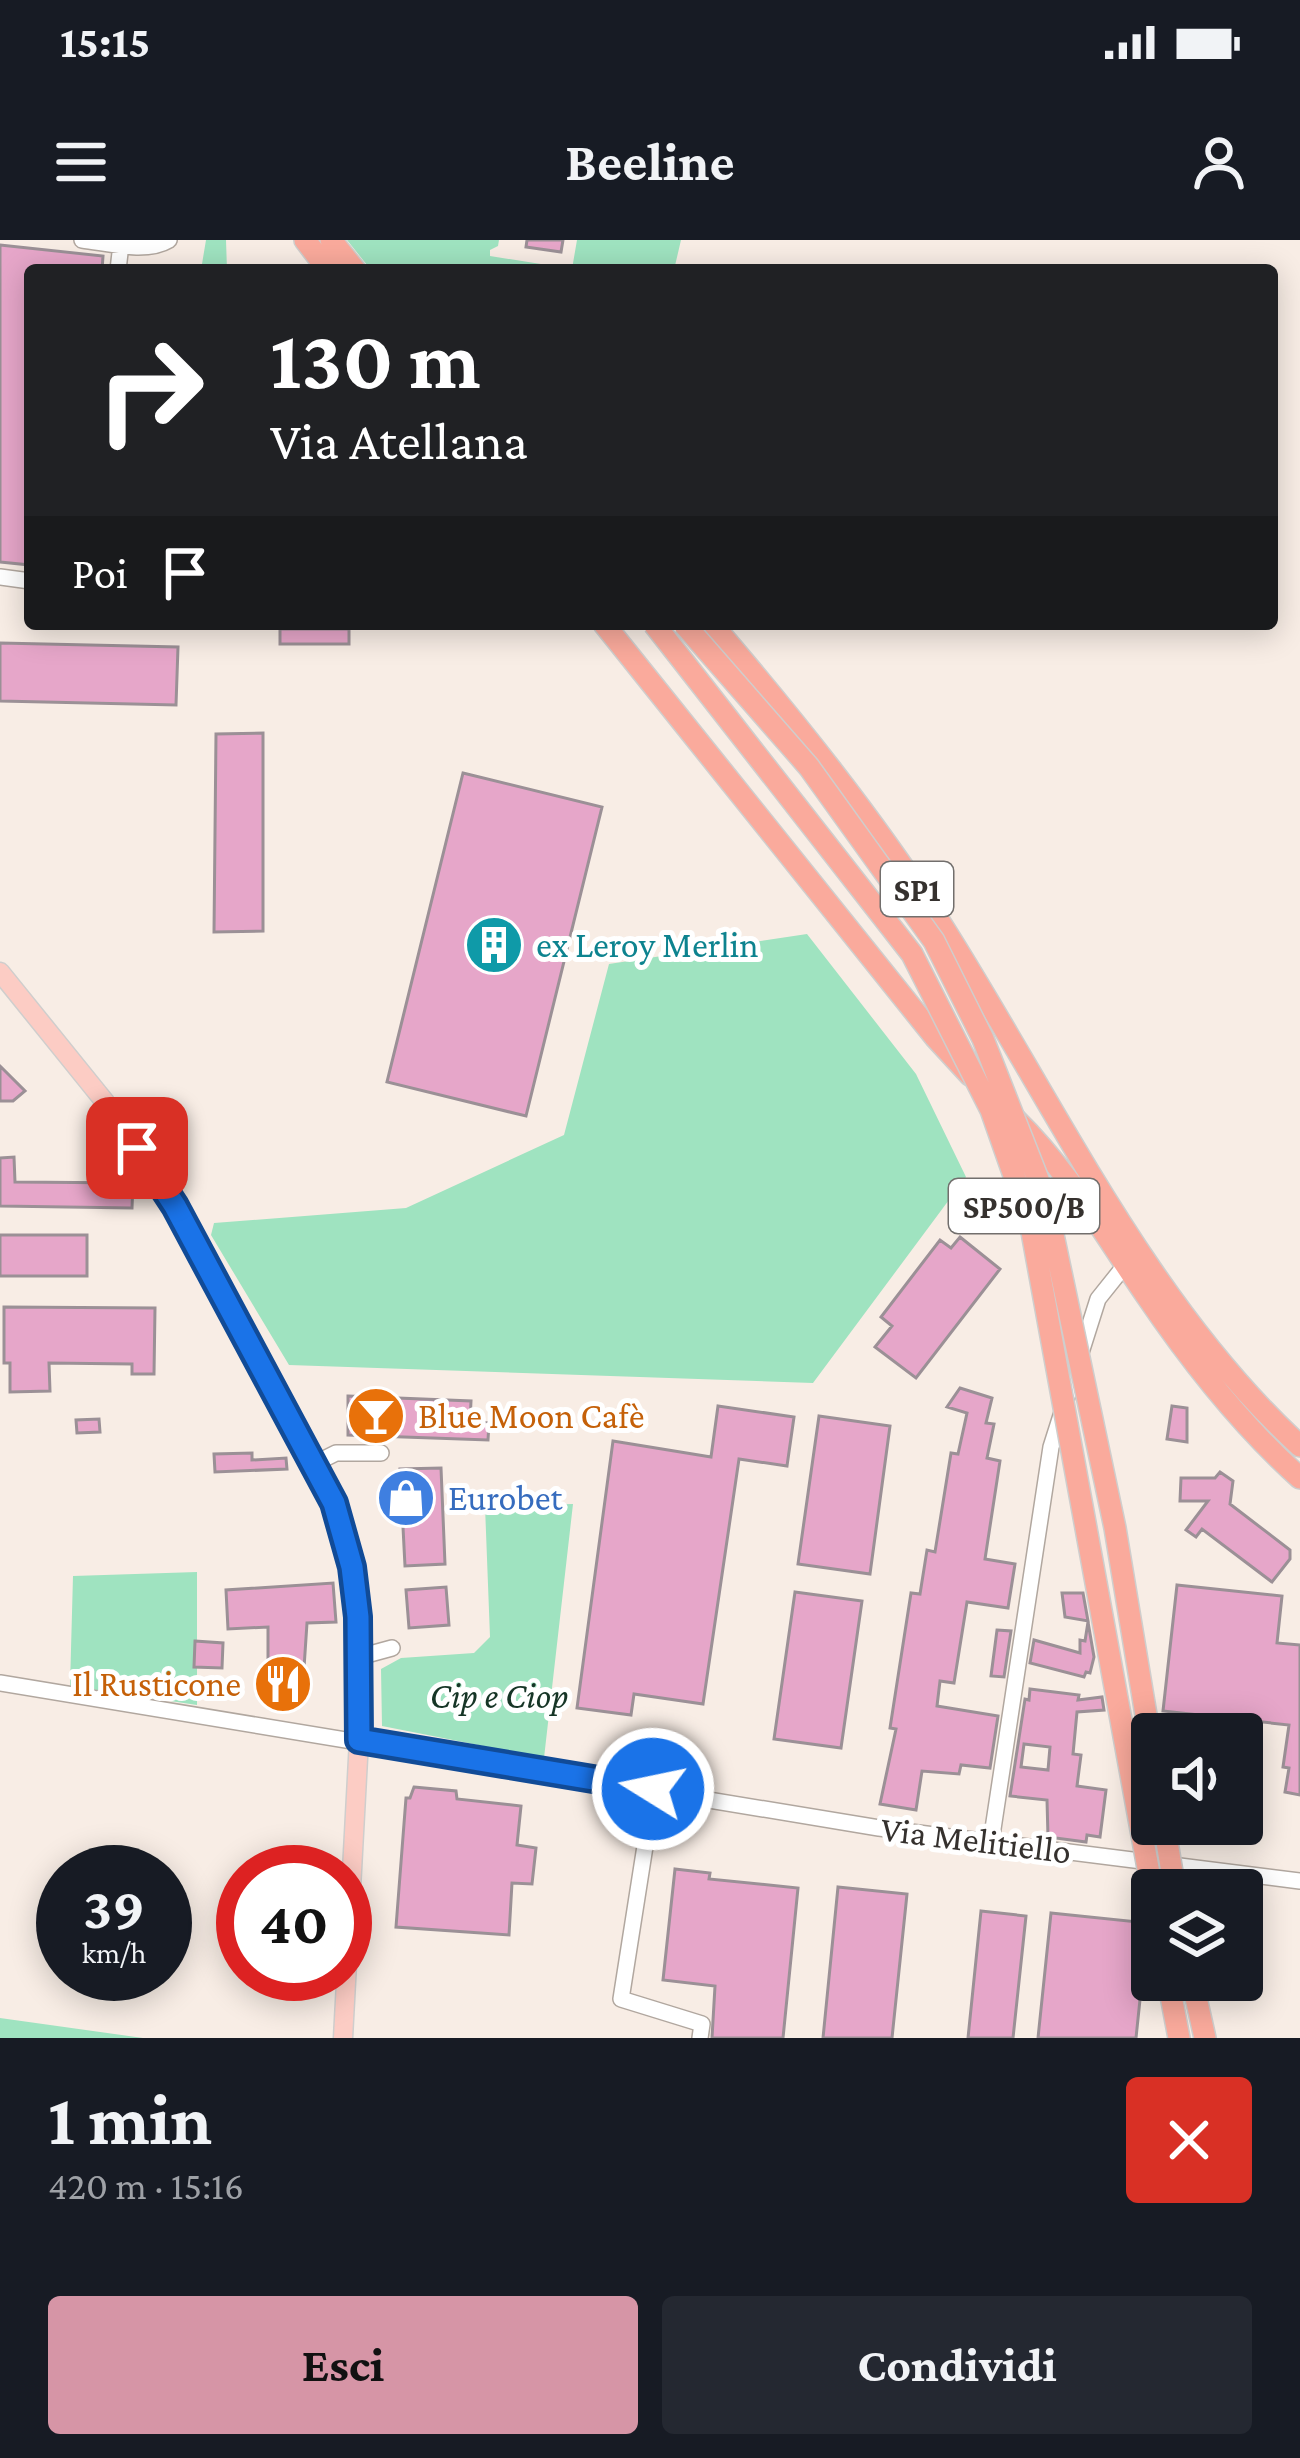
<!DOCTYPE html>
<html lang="it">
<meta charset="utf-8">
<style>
:root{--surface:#171b24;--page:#242831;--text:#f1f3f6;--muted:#9ea1a6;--accent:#d695a6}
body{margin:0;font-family:"Crimson Pro",serif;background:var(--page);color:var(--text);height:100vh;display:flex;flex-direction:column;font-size:45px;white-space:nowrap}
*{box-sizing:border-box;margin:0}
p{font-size:39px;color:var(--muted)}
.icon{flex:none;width:66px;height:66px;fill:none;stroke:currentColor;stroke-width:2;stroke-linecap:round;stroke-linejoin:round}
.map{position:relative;height:1798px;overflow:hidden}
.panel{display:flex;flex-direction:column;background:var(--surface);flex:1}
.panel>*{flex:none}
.hud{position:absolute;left:24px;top:24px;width:1254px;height:366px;border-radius:12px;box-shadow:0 6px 30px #0003;background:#202124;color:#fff;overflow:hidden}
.fabs{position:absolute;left:1131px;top:1473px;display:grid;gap:24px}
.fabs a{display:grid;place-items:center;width:132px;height:132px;border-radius:12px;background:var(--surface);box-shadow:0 6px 30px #0003;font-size:60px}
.speed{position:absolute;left:36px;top:1605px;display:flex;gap:24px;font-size:60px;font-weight:700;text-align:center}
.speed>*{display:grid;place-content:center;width:156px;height:156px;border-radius:50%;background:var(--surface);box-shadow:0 6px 30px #0003;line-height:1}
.speed small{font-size:30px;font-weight:400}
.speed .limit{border:18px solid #d22;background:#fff;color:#111}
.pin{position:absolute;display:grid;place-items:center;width:102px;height:102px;color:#fff;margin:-51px;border-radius:24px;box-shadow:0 6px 18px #0006}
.me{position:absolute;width:132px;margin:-66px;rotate:280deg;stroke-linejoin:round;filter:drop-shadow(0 0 9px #0008)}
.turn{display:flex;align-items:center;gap:42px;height:252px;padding:0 48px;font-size:54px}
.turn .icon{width:156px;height:156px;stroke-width:2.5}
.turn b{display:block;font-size:84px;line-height:102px}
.then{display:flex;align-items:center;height:114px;padding:0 48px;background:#0003;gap:24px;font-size:45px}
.round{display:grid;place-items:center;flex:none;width:126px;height:126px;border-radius:12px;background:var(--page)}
.overview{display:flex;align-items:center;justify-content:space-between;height:204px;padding:0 48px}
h1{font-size:72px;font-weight:700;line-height:90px}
.action{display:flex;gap:24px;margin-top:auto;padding:24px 48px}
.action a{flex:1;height:138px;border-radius:12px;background:var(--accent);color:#111;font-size:48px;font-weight:700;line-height:138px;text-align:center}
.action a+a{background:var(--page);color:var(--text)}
.status{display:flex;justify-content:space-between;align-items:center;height:84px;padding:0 60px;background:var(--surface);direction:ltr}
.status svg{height:33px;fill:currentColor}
header{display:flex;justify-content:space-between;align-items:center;height:156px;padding:0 48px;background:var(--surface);font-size:54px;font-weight:700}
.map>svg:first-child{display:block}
.green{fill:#9fe3c0}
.building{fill:#e6a6c9;stroke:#9b9096;stroke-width:3;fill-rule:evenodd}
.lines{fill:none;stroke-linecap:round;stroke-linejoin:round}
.minor-casing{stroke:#b1a79f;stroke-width:18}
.major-casing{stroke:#cfcecd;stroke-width:21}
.highway-casing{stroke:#cfcecd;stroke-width:24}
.minor{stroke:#fff;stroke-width:15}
.major{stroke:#fcccc4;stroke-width:18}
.highway{stroke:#faaa9c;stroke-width:21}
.highway-bridge-casing{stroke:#cfcecd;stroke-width:24;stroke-linecap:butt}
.highway-bridge{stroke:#faaa9c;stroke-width:21}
.route-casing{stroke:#114b97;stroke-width:30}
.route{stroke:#1a73e8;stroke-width:21}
.labels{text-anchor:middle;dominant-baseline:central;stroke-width:10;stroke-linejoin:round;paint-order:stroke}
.shield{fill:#fff;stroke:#726f6d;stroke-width:3}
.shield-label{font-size:33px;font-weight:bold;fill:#35312e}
.culture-label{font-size:36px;fill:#0d838f;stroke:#fff;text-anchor:start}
.food-label{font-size:36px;fill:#c56008;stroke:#fff;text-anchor:start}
.shop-label{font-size:36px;fill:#366cbe;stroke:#fff;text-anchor:start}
.park-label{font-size:36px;font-style:italic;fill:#163526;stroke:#fff}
.street-label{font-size:36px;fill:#35312e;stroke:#fff}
</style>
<div class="status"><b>15:15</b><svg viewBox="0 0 49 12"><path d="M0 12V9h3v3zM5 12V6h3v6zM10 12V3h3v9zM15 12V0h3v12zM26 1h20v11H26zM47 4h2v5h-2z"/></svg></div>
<header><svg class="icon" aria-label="menu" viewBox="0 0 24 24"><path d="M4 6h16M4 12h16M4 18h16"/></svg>Beeline<svg class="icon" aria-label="person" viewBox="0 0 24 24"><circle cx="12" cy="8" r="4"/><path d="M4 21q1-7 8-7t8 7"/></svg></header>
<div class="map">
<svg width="1300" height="1798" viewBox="0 0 1300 1798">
<rect width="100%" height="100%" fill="#f8ede5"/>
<path class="green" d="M206 0H226L227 30H201Z
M347 0H499L498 6 490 10V16L572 29 577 0H681L674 30H371Z
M807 694 916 834 966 937 813 1143 289 1125 211 995 214 983 406 968 564 895 609 724Z
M573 1264 544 1518 382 1486 381 1429 401 1418 474 1413 490 1397 485 1266Z
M197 1332V1465L70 1446 73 1336Z
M0 1778 143 1798H0Z"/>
<path class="building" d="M527 0H563L561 12 526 7Z
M0 5 103 16 102 30H30V325L0 322Z
M280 389H349V404H280Z
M0 403 178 407 176 465 0 461Z
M263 493V691L214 692 216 494Z
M463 533 602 567 526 876 387 842Z
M0 826 25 851 13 861H0Z
M14 917 15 942 133 943 132 968 0 966V918Z
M0 995H87V1036H0Z
M960 997 1000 1029 916 1138 875 1107 892 1086 881 1077 940 1000 951 1008Z
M4 1067 155 1068 154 1134H132V1124L49 1123 50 1151 10 1152V1123H4Z
M960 1148 992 1158 986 1183 994 1184 987 1218 1000 1221 985 1319 1015 1324 1008 1368 967 1362 954 1443 940 1441 937 1466 998 1476 990 1528 961 1525 959 1534 922 1531 916 1570 880 1564 896 1489 890 1488 911 1353 920 1354 927 1310 935 1312 951 1213 958 1214 967 1173 947 1167Z
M348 1156 471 1161 470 1182 489 1183 488 1200 348 1195Z
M718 1166 794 1177 787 1226 739 1219 703 1464 634 1454 631 1475 577 1468 613 1201 711 1217Z
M1172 1166 1187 1168V1202L1167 1199Z
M819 1176 890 1186 870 1334 798 1324Z
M99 1179 100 1192 77 1193 76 1180Z
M252 1213V1220L286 1218 287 1229 215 1232 214 1214Z
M441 1228 445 1324 405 1326 400 1229Z
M1220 1232 1233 1241 1230 1264 1290 1310V1319L1272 1342 1202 1289 1196 1297 1186 1290 1208 1261H1180L1181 1238H1215Z
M333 1343 336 1382 307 1383 304 1428 300 1432 268 1430V1387L228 1389 226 1350Z
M1177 1345 1282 1356 1277 1403 1300 1405V1555L1285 1552 1289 1528 1283 1527 1289 1485 1163 1471Z
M446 1347 449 1385 409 1388 406 1350Z
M795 1352 862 1361 841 1508 774 1499Z
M1062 1353H1083L1088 1381 1065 1377Z
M1088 1382 1094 1417 1090 1433 1086 1432 1084 1437 1030 1423 1034 1400 1080 1413V1400L1085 1401Z
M997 1390 1011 1391 1004 1437 991 1436Z
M195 1401 223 1403 222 1428 194 1427Z
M1030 1449 1079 1455 1078 1460 1102 1457 1104 1470 1077 1472 1073 1514 1081 1515 1077 1546 1106 1550 1100 1597 1087 1595 1086 1602 1048 1597 1047 1560 1010 1556 1025 1459 1029 1460ZM1024 1504 1050 1507 1048 1530 1021 1527Z
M414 1547 456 1551 457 1559 521 1566 517 1605 536 1608 532 1644 512 1643 509 1695 396 1687 406 1558H410Z
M675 1629 710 1633 709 1639 798 1648 783 1798H712L715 1746 663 1740Z
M838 1647 907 1654 892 1798H823Z
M981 1671 1026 1676 1013 1798H968Z
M1051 1673 1148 1683 1136 1798H1038Z"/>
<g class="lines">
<defs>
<path id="minor" d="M82 0C108 3 146 14 169 0
M118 30 121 4
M0 337 30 341
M314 1224 336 1213H381
M359 1417 392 1408
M0 1443 879 1588 1300 1641
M654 1549 621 1759 702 1784 700 1798
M991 1602 1051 1207 1098 1059 1126 1024"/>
<path id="major" d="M0 732 105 862 175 966 334 1263 352 1327 359 1417V1500L343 1798"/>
<path id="highway" d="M305 0 328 30
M331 0 355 30
M604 384 935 797 970 835
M712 384C793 479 872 577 939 681 1051 856 1145 1064 1300 1206
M1014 878C1068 930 1104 994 1146 1055 1190 1120 1242 1186 1300 1238
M1168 1740 1179 1798
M1192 1740 1205 1798"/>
</defs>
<use href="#minor" class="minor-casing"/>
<use href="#major" class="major-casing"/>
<use href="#highway" class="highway-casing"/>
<use href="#minor" class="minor"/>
<use href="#major" class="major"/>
<use href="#highway" class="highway"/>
<defs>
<path id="highway-bridge" d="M654 384 912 714 991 870 1030 981 1152 1650
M684 384 809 527 934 701 983 799 1045 957 1115 1288 1152 1511
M1164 1584 1175 1650"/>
</defs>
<use href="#highway-bridge" class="highway-bridge-casing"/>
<use href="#highway-bridge" class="highway-bridge"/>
</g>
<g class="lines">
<defs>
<path id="route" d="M137 908 175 966 334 1263 352 1327 358 1377 359 1500 653 1549"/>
</defs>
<use href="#route" class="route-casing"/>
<use href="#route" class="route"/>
</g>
<defs>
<symbol id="building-disc" viewBox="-11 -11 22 22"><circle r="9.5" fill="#0f9aa8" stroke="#fff"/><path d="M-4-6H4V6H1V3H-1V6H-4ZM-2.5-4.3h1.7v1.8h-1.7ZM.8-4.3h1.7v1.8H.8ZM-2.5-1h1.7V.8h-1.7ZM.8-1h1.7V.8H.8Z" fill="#fff"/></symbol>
<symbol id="bar-disc" viewBox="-11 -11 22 22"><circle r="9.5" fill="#e8710a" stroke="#fff"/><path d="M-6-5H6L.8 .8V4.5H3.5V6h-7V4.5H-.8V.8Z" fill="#fff"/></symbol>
<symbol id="shop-disc" viewBox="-11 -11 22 22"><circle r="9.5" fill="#3f7fe0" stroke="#fff"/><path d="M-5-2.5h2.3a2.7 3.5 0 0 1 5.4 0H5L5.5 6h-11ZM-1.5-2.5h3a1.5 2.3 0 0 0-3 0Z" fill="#fff"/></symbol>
<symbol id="restaurant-disc" viewBox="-11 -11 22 22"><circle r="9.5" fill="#e8710a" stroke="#fff"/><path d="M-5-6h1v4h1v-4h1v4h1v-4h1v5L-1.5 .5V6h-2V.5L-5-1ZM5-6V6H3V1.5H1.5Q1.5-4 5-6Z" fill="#fff"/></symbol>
</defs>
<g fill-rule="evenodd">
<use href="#building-disc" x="461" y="672" width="66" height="66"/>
<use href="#bar-disc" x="343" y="1143" width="66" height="66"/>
<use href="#shop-disc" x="373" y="1225" width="66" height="66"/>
<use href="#restaurant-disc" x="250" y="1411" width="66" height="66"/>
</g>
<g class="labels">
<g class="shield">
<rect x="881" y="622" width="72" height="54" rx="9"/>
<rect x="949" y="939" width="150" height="54" rx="9"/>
</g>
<g class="shield-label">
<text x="917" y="649">SP1</text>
<text x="1024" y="966">SP500/B</text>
</g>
<g class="culture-label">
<text x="536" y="705">ex Leroy Merlin</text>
</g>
<g class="food-label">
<text x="418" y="1176">Blue Moon Cafè</text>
<text x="241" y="1444" text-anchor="end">Il Rusticone</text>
</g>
<g class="shop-label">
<text x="448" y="1258">Eurobet</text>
</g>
<g class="park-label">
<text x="499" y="1456">Cip e Ciop</text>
</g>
<g class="street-label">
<text transform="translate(976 1600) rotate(7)">Via Melitiello</text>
</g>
</g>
</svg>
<div class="fabs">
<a><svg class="icon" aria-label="sound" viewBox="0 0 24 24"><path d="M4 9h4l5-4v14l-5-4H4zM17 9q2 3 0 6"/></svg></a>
<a><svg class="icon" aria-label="layers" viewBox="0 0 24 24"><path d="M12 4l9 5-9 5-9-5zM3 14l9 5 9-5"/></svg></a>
</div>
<div class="speed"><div>39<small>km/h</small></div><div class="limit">40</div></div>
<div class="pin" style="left:137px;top:908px;background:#d93025"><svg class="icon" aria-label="arrive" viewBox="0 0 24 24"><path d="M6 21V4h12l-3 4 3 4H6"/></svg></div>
<svg class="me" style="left:653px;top:1549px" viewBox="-20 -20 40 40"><circle r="17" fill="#1a73e8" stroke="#fff" stroke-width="3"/><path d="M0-11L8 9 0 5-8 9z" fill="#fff"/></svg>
<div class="hud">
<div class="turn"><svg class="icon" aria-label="right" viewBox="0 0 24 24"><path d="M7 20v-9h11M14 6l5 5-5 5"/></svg><div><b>130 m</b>Via Atellana</div></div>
<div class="then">Poi<svg class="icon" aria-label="arrive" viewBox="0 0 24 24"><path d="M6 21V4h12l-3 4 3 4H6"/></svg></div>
</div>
</div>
<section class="panel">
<div class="overview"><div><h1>1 min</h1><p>420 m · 15:16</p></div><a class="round" style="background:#d93025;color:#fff"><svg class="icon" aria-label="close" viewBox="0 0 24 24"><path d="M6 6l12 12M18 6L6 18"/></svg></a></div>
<div class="action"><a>Esci</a><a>Condividi</a></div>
</section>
